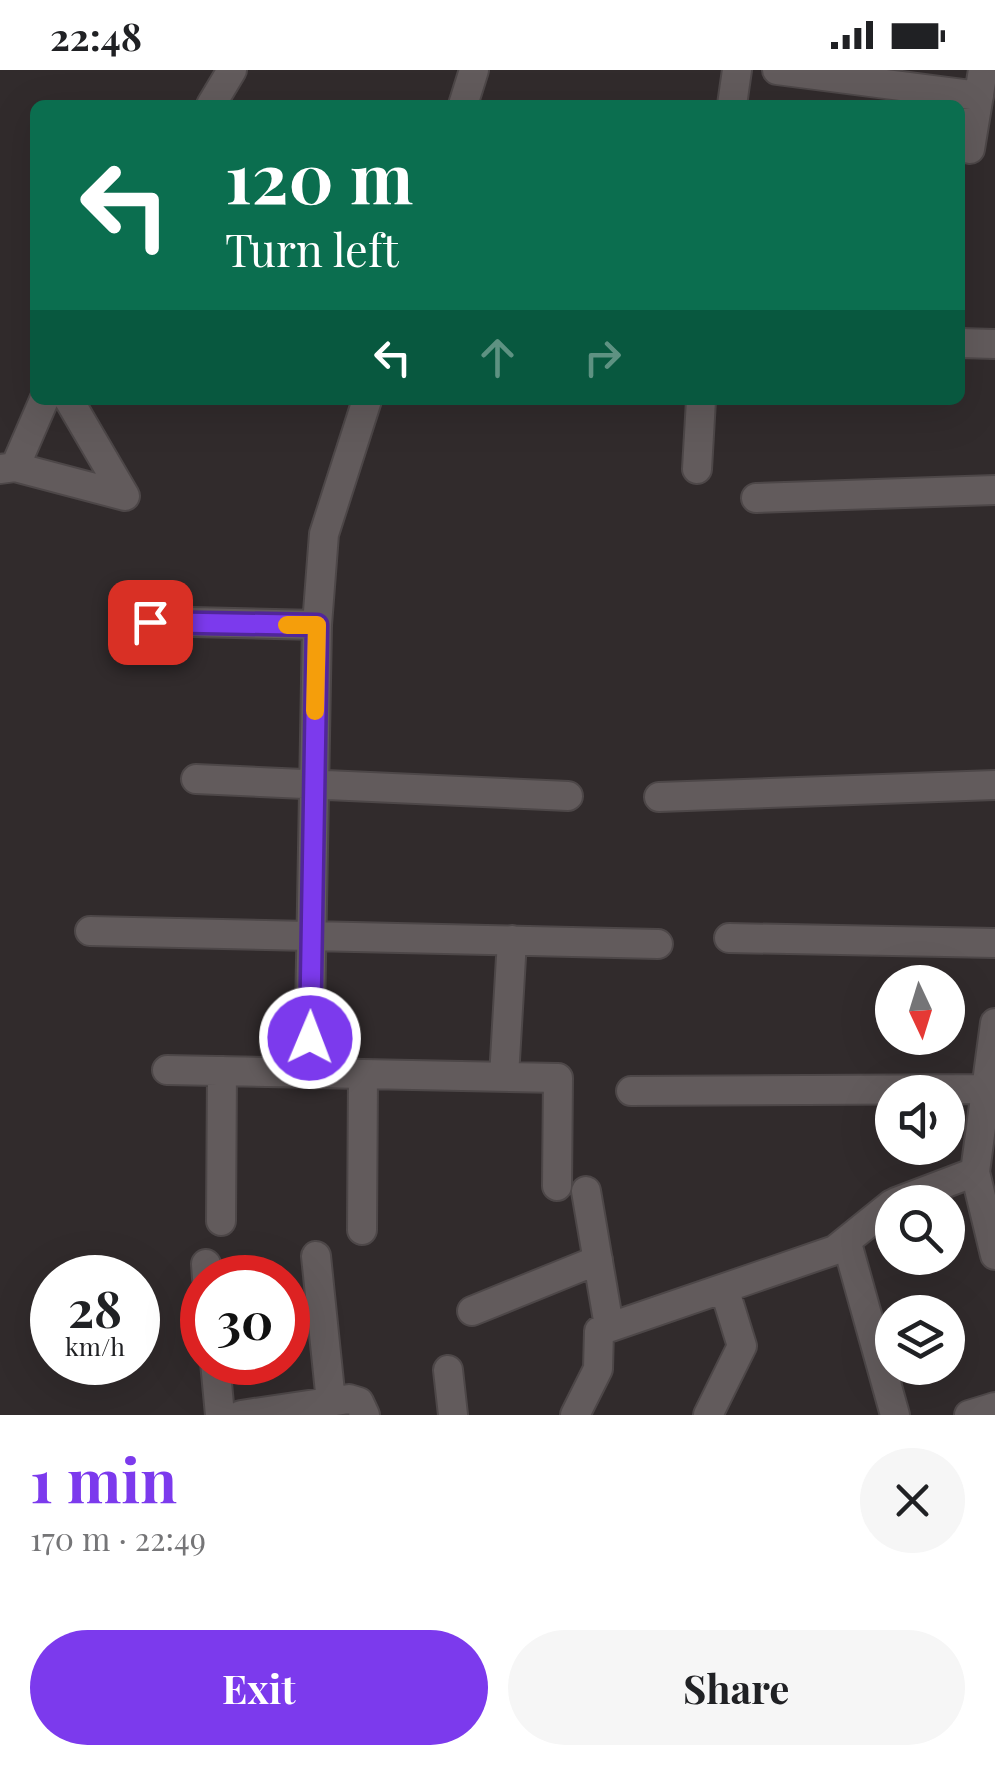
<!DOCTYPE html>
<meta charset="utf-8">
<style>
:root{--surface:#fff;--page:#f6f6f6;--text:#202124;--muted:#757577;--accent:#7c3aed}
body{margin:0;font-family:"Playfair Display",serif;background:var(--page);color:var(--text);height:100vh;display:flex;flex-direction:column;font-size:38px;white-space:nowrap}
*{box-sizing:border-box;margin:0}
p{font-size:32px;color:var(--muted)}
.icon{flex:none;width:55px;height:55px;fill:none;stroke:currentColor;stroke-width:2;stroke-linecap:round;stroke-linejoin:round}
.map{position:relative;height:1345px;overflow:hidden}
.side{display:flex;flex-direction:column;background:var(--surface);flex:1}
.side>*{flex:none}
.hud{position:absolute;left:30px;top:30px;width:935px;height:305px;border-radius:15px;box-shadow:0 10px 40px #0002;background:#0b6e4f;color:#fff;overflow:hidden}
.needle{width:65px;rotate:176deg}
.buttons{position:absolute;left:875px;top:895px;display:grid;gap:20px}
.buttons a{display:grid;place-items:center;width:90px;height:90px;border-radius:50%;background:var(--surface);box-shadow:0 10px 40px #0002;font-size:50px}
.speed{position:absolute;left:30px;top:1185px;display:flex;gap:20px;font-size:50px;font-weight:700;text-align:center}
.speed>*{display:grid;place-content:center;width:130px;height:130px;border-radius:50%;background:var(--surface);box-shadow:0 10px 40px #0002;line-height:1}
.speed small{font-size:25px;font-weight:400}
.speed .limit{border:15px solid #d22;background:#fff;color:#111}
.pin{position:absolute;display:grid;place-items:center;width:85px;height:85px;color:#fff;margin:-42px;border-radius:20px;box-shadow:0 5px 15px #0006}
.me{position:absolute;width:110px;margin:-55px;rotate:1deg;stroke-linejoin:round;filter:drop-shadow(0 0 8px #0008)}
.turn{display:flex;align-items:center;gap:35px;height:210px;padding:0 30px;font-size:45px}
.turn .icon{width:130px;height:130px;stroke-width:2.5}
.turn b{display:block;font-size:70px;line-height:85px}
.lanes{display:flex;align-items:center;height:95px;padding:0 30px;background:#0003;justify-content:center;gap:50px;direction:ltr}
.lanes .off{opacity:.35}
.round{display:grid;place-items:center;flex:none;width:105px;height:105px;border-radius:52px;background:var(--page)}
.overview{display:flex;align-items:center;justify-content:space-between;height:170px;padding:0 30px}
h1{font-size:60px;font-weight:700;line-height:75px;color:var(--accent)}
.button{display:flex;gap:20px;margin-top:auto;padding:20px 30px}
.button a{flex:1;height:115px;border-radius:60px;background:var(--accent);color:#fff;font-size:40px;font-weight:700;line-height:115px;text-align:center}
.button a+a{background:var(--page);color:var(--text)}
.status{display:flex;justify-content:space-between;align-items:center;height:70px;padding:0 50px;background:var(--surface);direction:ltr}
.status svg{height:28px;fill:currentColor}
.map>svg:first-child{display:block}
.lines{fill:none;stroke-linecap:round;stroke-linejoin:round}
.minor-casing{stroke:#4d4748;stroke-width:32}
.minor{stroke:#625b5c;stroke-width:28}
.route-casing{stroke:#51269a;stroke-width:25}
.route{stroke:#7c3aed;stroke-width:18}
.slow{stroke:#f59e0b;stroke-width:18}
</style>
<div class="status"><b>22:48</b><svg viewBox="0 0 49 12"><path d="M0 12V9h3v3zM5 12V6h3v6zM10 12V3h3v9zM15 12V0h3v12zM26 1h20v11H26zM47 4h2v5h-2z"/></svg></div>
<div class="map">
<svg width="995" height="1345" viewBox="0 0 995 1345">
<rect width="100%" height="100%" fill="#312b2c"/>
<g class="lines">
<defs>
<path id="minor" d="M777 0 979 26
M211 35 232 0
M463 35 474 0
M732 35 737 0
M970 79 983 0
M960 273 995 274
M69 330 125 426
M15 397 44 330
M0 399 15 397 125 426
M697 399 701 330
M756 428 995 420
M150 551 317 555
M196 709 568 726
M659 727 995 715
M90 861 658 874
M729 868 995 873
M995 953 975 1102 995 1185
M167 1000 558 1008 557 1116
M309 1002 317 555 324 464 367 330
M504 1007 512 870
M631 1021 986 1019
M586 1121 609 1256
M896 1132 975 1102
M221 1151 222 1001
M362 1160 363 1004
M847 1173 895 1345
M316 1186 331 1332
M206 1194 207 1208
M472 1241 598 1190
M215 1292 220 1345
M448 1300 453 1345
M241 1345 349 1329 359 1332 365 1345
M575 1345 598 1299 599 1261 835 1180 892 1134
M708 1345 742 1276 725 1221
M969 1345 995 1337"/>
</defs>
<use href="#minor" class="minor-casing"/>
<use href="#minor" class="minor"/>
</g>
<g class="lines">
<defs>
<path id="route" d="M150 552 317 555 310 968"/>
</defs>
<use href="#route" class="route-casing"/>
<use href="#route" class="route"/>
<path class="slow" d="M287 555H317L315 641"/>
</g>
</svg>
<div class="buttons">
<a><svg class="needle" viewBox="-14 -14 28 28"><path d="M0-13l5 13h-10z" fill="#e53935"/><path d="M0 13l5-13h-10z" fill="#757577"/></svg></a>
<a><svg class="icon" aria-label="sound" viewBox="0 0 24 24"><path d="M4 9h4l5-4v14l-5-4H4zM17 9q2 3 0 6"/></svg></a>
<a><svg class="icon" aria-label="search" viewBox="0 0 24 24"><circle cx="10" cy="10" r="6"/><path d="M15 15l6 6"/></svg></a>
<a><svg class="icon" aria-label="layers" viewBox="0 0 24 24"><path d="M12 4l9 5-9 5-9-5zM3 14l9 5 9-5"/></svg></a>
</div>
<div class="speed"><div>28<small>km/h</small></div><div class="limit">30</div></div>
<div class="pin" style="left:150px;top:552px;background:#d93025"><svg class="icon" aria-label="arrive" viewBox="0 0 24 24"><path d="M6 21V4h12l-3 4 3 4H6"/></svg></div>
<svg class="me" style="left:310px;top:968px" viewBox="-20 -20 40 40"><circle r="17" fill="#7c3aed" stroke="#fff" stroke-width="3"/><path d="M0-11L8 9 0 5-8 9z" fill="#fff"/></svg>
<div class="hud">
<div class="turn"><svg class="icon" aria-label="left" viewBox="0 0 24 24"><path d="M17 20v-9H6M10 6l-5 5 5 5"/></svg><div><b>120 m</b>Turn left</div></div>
<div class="lanes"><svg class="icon" aria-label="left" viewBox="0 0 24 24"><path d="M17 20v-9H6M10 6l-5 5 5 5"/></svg><svg class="icon off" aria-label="ahead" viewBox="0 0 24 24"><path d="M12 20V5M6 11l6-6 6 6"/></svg><svg class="icon off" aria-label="right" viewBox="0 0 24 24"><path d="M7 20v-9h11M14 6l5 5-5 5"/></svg></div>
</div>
</div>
<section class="side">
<div class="overview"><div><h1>1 min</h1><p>170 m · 22:49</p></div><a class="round"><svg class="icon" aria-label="close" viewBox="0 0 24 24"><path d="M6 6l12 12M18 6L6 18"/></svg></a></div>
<div class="button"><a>Exit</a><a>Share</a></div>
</section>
